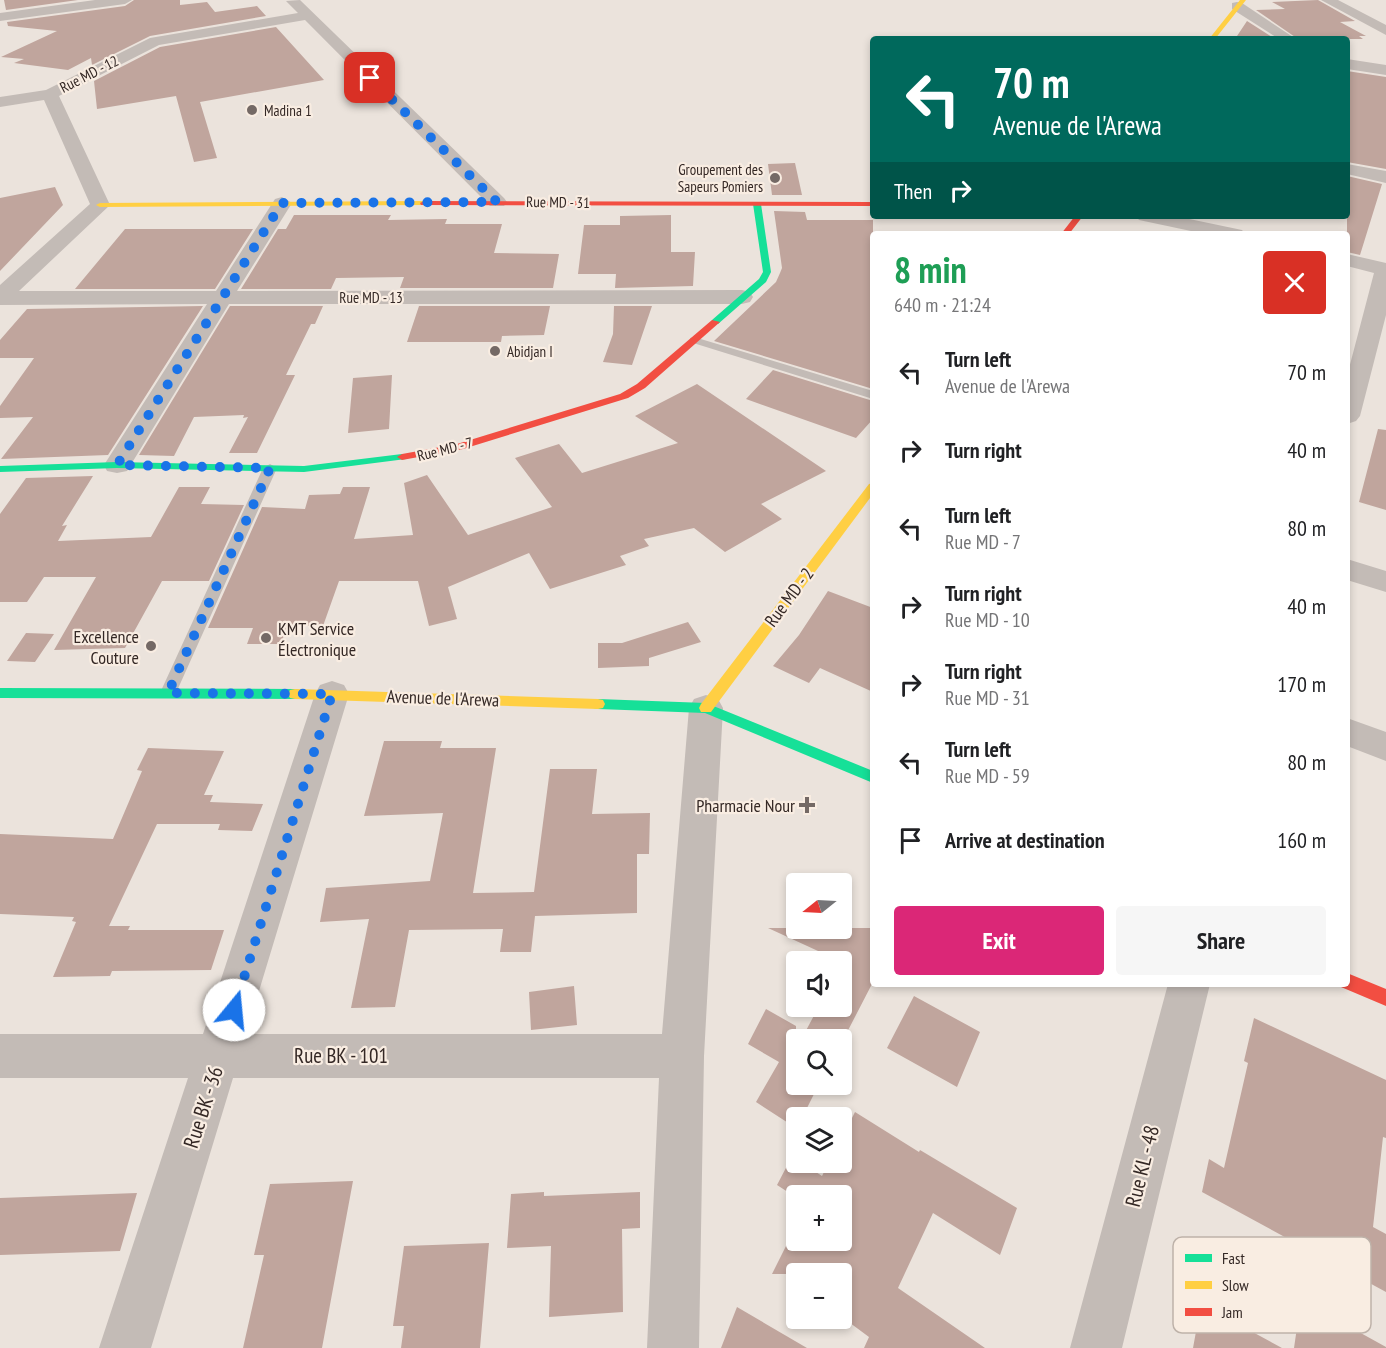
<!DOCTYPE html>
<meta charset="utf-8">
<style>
:root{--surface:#fff;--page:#f6f6f6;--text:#202124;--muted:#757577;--accent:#db2777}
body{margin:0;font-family:"PT Sans Narrow",sans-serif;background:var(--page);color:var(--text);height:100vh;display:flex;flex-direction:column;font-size:22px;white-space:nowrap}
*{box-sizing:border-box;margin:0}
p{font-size:20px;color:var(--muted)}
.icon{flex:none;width:33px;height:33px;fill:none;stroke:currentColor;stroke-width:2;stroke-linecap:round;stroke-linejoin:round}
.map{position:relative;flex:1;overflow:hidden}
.panel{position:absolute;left:870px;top:231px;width:480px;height:756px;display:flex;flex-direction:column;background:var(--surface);border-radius:6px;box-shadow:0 3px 9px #0003}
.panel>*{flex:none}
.hud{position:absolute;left:870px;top:36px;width:480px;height:183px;border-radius:6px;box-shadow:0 3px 9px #0003;background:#00695c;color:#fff;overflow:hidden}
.needle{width:39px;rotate:252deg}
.buttons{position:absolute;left:786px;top:873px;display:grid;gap:12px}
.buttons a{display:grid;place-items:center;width:66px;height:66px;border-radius:6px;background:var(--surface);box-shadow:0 3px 9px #0003;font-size:30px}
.pin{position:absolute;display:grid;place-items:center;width:51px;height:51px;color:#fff;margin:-26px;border-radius:12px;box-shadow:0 3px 9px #0006}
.me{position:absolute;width:66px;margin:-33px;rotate:17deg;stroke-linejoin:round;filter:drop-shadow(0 0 4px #0008)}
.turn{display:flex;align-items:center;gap:21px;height:126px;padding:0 24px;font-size:27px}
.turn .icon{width:78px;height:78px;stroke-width:2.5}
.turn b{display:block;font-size:42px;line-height:51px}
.then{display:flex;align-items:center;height:57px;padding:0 24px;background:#0003;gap:12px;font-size:22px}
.round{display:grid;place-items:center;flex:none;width:63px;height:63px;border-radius:6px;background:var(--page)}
.summary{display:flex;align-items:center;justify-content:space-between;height:102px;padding:0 24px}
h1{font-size:36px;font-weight:600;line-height:45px;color:#1e9e55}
.primary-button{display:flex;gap:12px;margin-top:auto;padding:12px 24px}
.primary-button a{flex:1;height:69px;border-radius:6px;background:var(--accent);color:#fff;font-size:24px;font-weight:600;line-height:69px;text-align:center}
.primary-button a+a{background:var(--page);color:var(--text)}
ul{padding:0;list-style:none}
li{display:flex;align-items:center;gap:18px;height:78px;padding:0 24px}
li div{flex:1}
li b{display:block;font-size:22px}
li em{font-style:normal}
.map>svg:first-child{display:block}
.building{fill:#c0a59d}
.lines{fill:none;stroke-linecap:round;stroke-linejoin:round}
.lane{fill:#c3bbb6;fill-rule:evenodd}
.street{fill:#c3bbb6;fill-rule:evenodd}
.fast{fill:#16e098;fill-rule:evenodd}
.slow{fill:#ffcf43;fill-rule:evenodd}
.jam{fill:#f24e42;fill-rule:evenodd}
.route{stroke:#1a73e8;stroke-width:10;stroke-dasharray:0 18}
.poi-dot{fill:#746965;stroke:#f9ede2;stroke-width:2}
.labels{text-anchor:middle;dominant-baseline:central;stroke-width:4.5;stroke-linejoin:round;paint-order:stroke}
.far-street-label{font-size:15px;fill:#342825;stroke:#f9ede2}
.far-poi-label{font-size:15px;fill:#342825;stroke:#f9ede2;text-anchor:start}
.street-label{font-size:18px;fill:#342825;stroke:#f9ede2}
.poi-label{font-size:18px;fill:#342825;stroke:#f9ede2;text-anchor:end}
.near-street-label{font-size:21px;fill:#342825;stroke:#f9ede2}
.key{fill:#f9ede2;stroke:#beb2a9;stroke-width:1.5}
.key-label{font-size:16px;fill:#342825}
</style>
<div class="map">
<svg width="1386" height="1348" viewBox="0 0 1386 1348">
<rect width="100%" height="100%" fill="#ebe3dc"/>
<path class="building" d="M4 0H78L6 10Z
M134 0H180V5L207 2 215 12 257 6 266 16 150 36 92 65 91 58 68 70 14 63 24 59 1 57 57 31 8 26 7 22 125 6Z
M1318 0 1355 21 1340 22 1366 36H1359L1363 39H1298L1256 10 1285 9 1272 2Z
M1247 21 1275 39H1235Z
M276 27 324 80 200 102 217 158 194 162 176 96 97 109 94 81 160 47Z
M1347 71 1386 77V169L1347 162Z
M795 163 802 195H772L768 164Z
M1347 176 1382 184 1360 255 1347 252Z
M55 187 63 205 0 271V198Z
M774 211 805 212 807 220H873V389L714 341 776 282 780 273 782 268Z
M294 215H391L388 220 447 219 445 224H502L494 253 559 254 553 288H400L404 277 336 278 331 289H241L278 229H286Z
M671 215V252H695L693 286 615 288 616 274H578L584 225H620V216Z
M125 229H253L215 289H75Z
M203 306 108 455 1 459 33 417 0 418V406L34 358H0V340L27 309Z
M230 306H323L315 324H311L286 375H295L257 453H229L248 417 243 418 244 415 194 417 174 456 139 455Z
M419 306H550L544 335 502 336 501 342H407Z
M614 306H652L632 365 603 362 613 334Z
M773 370 873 401V419L856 438 746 399Z
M392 375 389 429 348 433 353 378Z
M697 384 826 471 761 504 782 519 725 552 694 528 644 539 649 546 620 556 626 565 550 589 529 553 448 587 457 619 429 626 418 581H339L323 626H287L281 644H247L253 628H208L262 507 305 509 309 495 340 494 343 487H370L354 539 413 535 404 483 427 475 468 535 552 507 515 458 559 444 582 473 678 443 635 416Z
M1378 429 1386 430V510L1359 502Z
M93 476 62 526 67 525 58 541 151 537 179 487H210L201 504 244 505 209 581H162L125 648 54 650 96 577H44L27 602H0V514L26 478Z
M828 591 873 608V692L820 668 809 683 773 666 799 635Z
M688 622 701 642 649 658V666L598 668V643H622Z
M26 633 54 634 35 662 7 661Z
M384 741H442L440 748H496L473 893 534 892 550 769H597L592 814 650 813 649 854H637V913L535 916 531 952H500L503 929 409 930 395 1007 351 1008 369 919 320 922 326 888 430 881 443 813 364 816Z
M148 748 224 751 204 795H213L210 802 263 804 252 831 218 830 220 824H157L109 926H130L128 930H224L211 970 112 971 110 976 53 977 76 922 72 921 74 917 0 914V834L113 839 142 771 137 770Z
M768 928H873V982L842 1042V1040H801L819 1006H842V969L844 965 842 962Z
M574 986 577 1025 531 1030 529 992Z
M914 996 980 1032 957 1087 887 1048Z
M766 1009 796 1026V1084H819L802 1118H796V1128L756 1102 779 1062 748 1044Z
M1254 1018 1386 1080V1138L1383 1137 1373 1227 1386 1234V1292L1202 1192 1209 1159 1224 1168 1248 1063 1244 1061Z
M855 1112 919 1152 920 1150 1017 1208 1000 1255 933 1213 898 1288 985 1348H864L869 1337 842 1317V1274H772L789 1240H842V1196H794L777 1185 789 1162H801L822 1176 829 1162H842V1138Z
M353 1181 322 1348H243L264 1255H254L270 1184Z
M544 1192V1196L640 1192V1228L622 1229 623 1312 549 1317 551 1246 507 1248 511 1194Z
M137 1193 120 1251 0 1255V1198Z
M489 1243 480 1348H401L404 1326H393L404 1246Z
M1301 1300 1386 1347V1348H1294Z
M1201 1304 1282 1348H1193Z
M737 1307 807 1348H721Z"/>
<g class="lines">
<path class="lane" d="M694 337 873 391V399L690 342V338Z
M270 464 277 468 176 693 174 697H162L160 693 263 468Z"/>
<path class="street" d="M95 0H132L125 4 0 21V13Z
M300 0 504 198 507 202 504 206H490L305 20 159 45 59 96 110 205 19 291H216L275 199 282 197 292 203 237 291 742 290 750 292 753 297 750 302 742 304H229L127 471 117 473 107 471 104 465 207 304 0 305V285L90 204 44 100 0 107V97L46 90 150 38 298 13 286 1Z
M1321 0H1338L1386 25V35Z
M1237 2 1242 3 1296 39H1279L1232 9V3Z
M1347 59 1386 65V75L1347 69Z
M1347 164 1386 171V183L1347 174Z
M1136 216H1175L1242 230 1245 234H1205L1139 220Z
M1347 254 1386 263V315L1360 416 1356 421 1347 424V376L1374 273 1347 266Z
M1347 559 1386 571V592L1347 580Z
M332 681 344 685 349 694 246 1034H662L689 708 694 699 706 695 718 699 723 708 704 1056 699 1348H647L659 1078H233L151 1348H99L188 1078H0V1034H203L315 694 320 685Z
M1347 718 1386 732V761L1347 746Z
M1168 984H1210L1122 1348H1070Z"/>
<path class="fast" d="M757 202 761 204 771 272 766 282 718 324H712V320L759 279 763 272 753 204Z
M402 454 406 455V459L304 472 117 468 0 472V466L117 462 304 466Z
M0 688 295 689 300 690 302 694 300 698 295 699 0 698Z
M598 699 706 703 873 771V783L705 713 598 709 593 708 591 704 593 700Z"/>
<path class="slow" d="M1240 0H1246L1215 39H1209Z
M424 201 428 203 427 205 100 207 96 205 100 203Z
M873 483V494L711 712H701L699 708 701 704 869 484Z
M295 689 598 699 603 700 605 704 603 708 598 709 295 699 290 698 288 694 290 690Z"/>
<path class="jam" d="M424 201 873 202V206L421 205 420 203Z
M1075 216H1083L1069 234H1061Z
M712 320 720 322 645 388 628 398 463 449 402 460 397 457 402 454 457 444 620 394 637 384Z
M1347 973 1386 989V1006L1341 987 1340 984H1347Z"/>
</g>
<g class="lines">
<path class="route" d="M234 1010 332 694 168 693 270 468 117 465 282 203 497 202 370 78"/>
</g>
<g class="poi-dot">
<circle cx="252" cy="110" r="6"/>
<circle cx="775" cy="178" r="6"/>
<circle cx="495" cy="351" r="6"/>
<circle cx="266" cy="638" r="6"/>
<circle cx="151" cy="646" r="6"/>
<path d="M804 796h6v6h6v6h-6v6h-6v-6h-6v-6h6z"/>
</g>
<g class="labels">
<g class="far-street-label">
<text transform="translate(89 74) rotate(-27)">Rue MD - 12</text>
<text transform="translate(558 202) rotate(1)">Rue MD - 31</text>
<text x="371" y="297">Rue MD - 13</text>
<text transform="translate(445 449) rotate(-14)">Rue MD - 7</text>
</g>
<g class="far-poi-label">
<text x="264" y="110">Madina 1</text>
<text x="763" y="169" text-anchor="end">Groupement des<tspan x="763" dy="17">Sapeurs Pomiers</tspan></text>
<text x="507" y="351">Abidjan I</text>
</g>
<g class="street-label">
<text transform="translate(789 597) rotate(-53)">Rue MD - 2</text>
<text transform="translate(443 698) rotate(2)">Avenue de l'Arewa</text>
</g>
<g class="poi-label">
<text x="278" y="628" text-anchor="start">KMT Service<tspan x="278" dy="21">Électronique</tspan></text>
<text x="139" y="636">Excellence<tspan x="139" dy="21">Couture</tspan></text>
<text x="795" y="805">Pharmacie Nour</text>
</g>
<g class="near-street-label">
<text x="341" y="1055">Rue BK - 101</text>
<text transform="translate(203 1107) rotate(-72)">Rue BK - 36</text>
<text transform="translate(1142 1166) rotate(-76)">Rue KL - 48</text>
</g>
</g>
<rect x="1173" y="1237" width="198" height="96" rx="9" class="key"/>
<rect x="1185" y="1254" width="27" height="8" fill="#16e098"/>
<rect x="1185" y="1281" width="27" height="8" fill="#ffcf43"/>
<rect x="1185" y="1308" width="27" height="8" fill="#f24e42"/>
<g class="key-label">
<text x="1222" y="1264">Fast</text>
<text x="1222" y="1291">Slow</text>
<text x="1222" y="1318">Jam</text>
</g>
</svg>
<div class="buttons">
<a><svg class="needle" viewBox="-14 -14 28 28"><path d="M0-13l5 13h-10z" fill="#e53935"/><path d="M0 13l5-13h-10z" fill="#757577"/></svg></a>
<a><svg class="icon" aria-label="sound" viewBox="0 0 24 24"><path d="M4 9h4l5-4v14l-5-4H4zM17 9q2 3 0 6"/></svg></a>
<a><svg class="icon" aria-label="search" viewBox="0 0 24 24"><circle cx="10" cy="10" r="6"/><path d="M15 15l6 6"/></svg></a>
<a><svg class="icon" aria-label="layers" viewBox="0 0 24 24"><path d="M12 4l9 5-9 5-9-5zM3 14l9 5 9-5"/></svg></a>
<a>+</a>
<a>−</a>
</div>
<div class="pin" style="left:370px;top:78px;background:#d93025"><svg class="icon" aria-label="arrive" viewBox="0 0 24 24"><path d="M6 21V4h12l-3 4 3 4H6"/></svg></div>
<svg class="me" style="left:234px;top:1010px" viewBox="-20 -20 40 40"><circle r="19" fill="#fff"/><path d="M0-13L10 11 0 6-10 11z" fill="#1a73e8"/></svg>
<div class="hud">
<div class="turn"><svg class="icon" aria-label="left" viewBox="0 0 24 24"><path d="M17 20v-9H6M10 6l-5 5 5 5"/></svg><div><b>70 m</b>Avenue de l'Arewa</div></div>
<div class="then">Then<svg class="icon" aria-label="right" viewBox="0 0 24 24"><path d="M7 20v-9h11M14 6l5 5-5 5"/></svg></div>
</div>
<section class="panel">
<div class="summary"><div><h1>8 min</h1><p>640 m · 21:24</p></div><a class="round" style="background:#d93025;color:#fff"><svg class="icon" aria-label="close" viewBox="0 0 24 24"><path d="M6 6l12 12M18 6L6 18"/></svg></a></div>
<ul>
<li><svg class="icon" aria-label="left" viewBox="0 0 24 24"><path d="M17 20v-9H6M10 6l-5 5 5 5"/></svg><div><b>Turn left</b><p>Avenue de l'Arewa</p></div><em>70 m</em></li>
<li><svg class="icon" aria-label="right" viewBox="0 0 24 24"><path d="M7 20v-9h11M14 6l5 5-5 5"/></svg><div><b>Turn right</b></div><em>40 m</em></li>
<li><svg class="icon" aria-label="left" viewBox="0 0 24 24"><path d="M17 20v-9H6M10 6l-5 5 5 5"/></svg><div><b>Turn left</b><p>Rue MD - 7</p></div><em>80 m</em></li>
<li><svg class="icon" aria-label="right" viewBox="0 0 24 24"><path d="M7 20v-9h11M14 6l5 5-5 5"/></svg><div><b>Turn right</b><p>Rue MD - 10</p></div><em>40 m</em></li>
<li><svg class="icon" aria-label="right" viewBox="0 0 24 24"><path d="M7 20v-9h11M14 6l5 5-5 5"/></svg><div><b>Turn right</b><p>Rue MD - 31</p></div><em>170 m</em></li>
<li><svg class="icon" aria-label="left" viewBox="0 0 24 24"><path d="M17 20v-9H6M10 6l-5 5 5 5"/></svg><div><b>Turn left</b><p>Rue MD - 59</p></div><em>80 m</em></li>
<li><svg class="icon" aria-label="arrive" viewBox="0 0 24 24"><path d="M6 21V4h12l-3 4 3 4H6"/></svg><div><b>Arrive at destination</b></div><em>160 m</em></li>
</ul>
<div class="primary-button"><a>Exit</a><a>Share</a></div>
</section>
</div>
